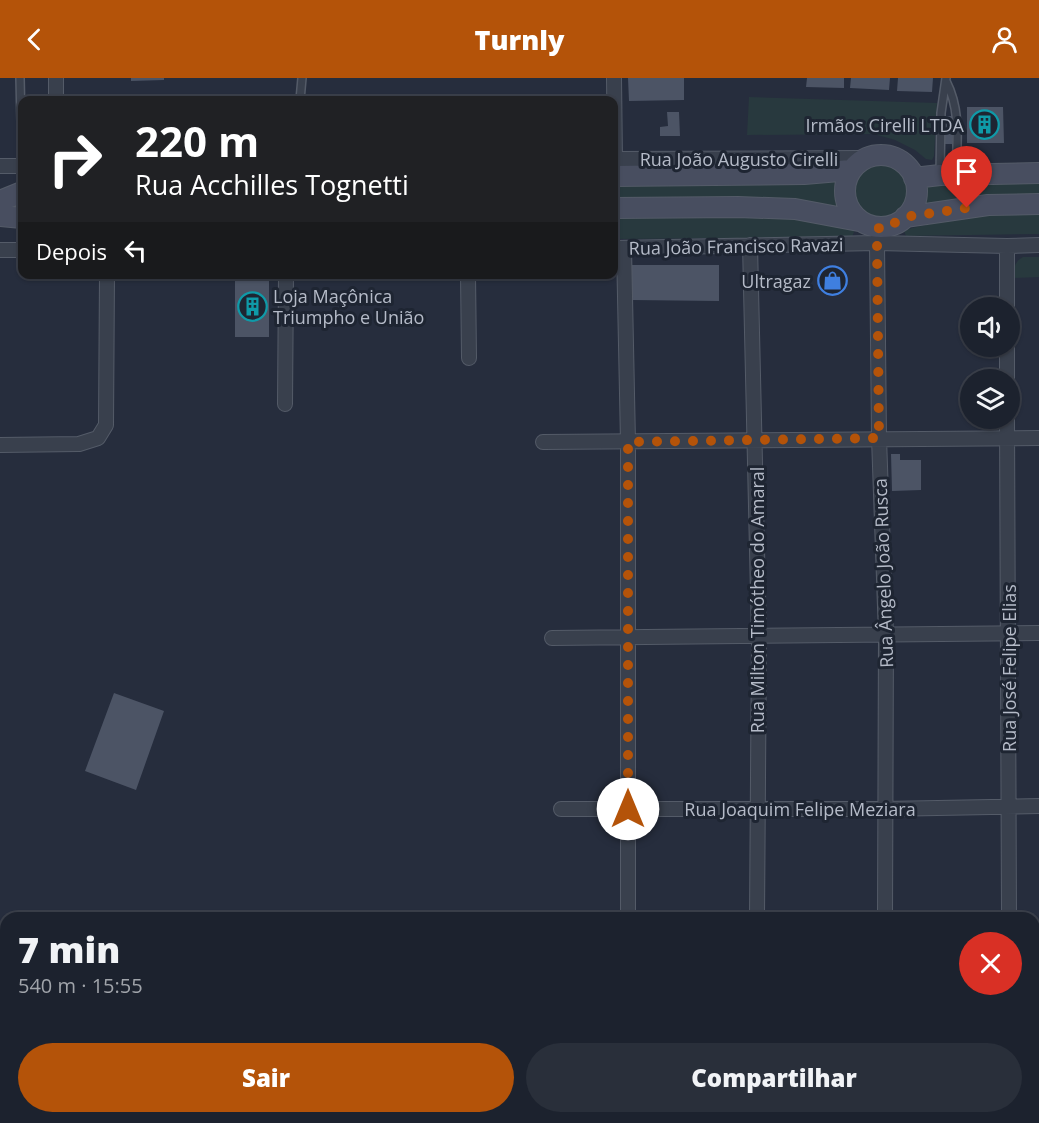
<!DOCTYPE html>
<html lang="pt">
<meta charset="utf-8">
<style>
:root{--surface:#1c222e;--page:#292f3a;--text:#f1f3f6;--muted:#a0a4aa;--line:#3a3f4a;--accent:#b45309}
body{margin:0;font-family:"Open Sans",sans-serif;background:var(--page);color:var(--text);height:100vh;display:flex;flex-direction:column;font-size:22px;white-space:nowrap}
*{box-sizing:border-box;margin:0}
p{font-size:20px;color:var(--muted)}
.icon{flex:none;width:33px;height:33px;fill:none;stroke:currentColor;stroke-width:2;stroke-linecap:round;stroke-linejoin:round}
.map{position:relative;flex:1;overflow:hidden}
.details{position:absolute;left:0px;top:834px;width:1040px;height:212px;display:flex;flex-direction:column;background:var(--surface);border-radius:18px 18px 0 0;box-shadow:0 2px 4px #0004,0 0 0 2px var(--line)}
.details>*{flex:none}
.hud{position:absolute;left:18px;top:18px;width:600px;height:183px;border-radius:12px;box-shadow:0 2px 4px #0004,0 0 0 2px var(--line);background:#202124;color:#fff;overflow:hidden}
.tools{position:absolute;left:960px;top:219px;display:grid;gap:12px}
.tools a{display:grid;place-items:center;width:60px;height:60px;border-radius:50%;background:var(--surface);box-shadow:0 2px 4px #0004,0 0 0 2px var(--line);font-size:30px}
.pin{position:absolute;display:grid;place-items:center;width:51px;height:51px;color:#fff;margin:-62px -26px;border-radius:50% 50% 50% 0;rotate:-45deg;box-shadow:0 0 6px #0007}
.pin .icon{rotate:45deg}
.me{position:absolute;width:66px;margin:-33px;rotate:0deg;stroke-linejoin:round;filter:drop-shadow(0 0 4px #0008)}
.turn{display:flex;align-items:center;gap:21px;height:126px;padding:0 18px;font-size:27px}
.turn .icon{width:78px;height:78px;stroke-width:2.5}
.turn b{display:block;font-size:42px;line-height:51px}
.then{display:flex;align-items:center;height:57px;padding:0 18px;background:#0003;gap:12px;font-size:22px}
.round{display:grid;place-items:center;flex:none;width:63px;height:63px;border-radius:32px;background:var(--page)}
.headline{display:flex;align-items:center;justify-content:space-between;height:102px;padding:0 18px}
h1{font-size:36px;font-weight:800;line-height:45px}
.cta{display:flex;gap:12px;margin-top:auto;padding:12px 18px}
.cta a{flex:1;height:69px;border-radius:36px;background:var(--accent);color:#fff;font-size:24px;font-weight:800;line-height:69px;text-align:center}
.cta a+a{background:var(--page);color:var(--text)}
header{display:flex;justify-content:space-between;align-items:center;height:78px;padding:0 18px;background:var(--accent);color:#fff;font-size:27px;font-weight:800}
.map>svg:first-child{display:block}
.green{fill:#28393e}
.building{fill:#4c5465}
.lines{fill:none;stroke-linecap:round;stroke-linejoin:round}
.service-casing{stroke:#545b68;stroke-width:10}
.minor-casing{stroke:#545b68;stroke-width:16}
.secondary-casing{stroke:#545b68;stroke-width:22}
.service{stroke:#39404d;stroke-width:7}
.minor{stroke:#39404d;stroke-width:14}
.secondary{stroke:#484e60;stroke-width:20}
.route{stroke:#b45309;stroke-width:10;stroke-dasharray:0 18}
.labels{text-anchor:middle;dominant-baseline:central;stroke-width:6;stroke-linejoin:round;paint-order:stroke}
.poi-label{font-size:18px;fill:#b5bbc8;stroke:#1e2532;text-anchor:end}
.street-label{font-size:18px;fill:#b5bbc8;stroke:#1e2532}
</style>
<header><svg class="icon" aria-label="back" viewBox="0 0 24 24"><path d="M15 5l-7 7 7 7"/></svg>Turnly<svg class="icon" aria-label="person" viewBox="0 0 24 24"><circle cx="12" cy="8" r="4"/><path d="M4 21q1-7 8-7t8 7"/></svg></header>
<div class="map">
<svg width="1039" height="1045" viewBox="0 0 1039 1045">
<rect width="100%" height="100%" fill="#262d3d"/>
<path class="green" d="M749 19 937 25 934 78 932 82 926 81 915 72 895 62 874 56 747 57Z
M850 113a30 30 0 1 1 60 0a30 30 0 1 1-60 0Z
M837 100 835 123 841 132 614 123V106Z
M1039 103V119H995L925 126 923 123 924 104Z
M1039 133V156L906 158 904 153 912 150 973 137Z
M614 138H778L852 149 854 154 852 159 614 161Z
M1023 179H1039V199L1014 200C1014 190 1014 184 1023 179Z"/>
<path class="building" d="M131 0H164V2L131 3Z
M628 0H684V22L629 23Z
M807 0H844V10L806 9Z
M851 0H890L889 12 850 10Z
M898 0H933L932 14 897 13Z
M967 29H1003L1004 65H967Z
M667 34H679L680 58H660V49L668 48Z
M945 38H952V66H945Z
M632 187H719V223L632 222Z
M235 196H269V259H235Z
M891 376H900V382H921V412L892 413Z
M114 615 164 633 136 712 85 693Z"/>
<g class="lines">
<defs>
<path id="service" d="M20 0 22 88
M946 3C961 32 957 63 956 95
M300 22 302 0
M940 96 941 35 946 0
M400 1045 405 1040"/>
<path id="minor" d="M56 0V22
M614 0 615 81
M614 81 865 80
M0 88H22
M880 149 877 165 879 360 886 557 885 840
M750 167 759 559 757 840
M1007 168V230
M614 170 877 165 1007 168 1039 167
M624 170 628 364V840
M0 172H22
M468 196 469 280
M1007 268V302
M285 326 286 196
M1007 340 1009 840
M543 364 1039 360
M0 367 79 366 98 360 106 347 107 196
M552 560 1039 555
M561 731H884L1039 728
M1034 893H1039
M1034 1019H1039"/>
<path id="secondary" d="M845 113a36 36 0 1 1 72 0a36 36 0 1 1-72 0Z
M614 98 804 96 851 92
M914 100 940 97 1039 95
M0 123 22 114
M614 130 738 129 795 131 859 143
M0 138 22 140
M905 139 988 127 1039 126"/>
</defs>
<use href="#service" class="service-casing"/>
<use href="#minor" class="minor-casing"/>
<use href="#secondary" class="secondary-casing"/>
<use href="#service" class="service"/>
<use href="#minor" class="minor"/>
<use href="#secondary" class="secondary"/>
</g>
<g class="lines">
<path class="route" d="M628 731V364L879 360 877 165 879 149 889 148 905 139 967 130"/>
</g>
<defs>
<symbol id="building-ring" viewBox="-11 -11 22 22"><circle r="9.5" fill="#1e2532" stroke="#0f9aa8" stroke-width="1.5"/><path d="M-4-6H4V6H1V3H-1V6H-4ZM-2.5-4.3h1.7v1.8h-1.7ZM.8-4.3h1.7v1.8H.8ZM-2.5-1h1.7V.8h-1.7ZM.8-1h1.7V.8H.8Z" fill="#0f9aa8"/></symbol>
<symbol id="shop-ring" viewBox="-11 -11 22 22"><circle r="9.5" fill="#1e2532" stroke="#3f7fe0" stroke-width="1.5"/><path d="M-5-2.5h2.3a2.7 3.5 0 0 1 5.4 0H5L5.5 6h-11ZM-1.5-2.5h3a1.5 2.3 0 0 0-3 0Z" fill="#3f7fe0"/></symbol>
</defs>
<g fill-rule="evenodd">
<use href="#building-ring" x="968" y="30" width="33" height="33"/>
<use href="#shop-ring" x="816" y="186" width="33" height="33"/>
<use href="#building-ring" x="236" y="212" width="33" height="33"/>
</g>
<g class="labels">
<g class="poi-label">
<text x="964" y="47">Irmãos Cirelli LTDA</text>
<text x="811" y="203">Ultragaz</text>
<text x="273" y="218" text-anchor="start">Loja Maçônica<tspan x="273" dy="21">Triumpho e União</tspan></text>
</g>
<g class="street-label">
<text x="739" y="81">Rua João Augusto Cirelli</text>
<text transform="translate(736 168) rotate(-1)">Rua João Francisco Ravazi</text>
<text transform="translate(883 495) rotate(-92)">Rua Ângelo João Rusca</text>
<text transform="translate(757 522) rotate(-90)">Rua Milton Timótheo do Amaral</text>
<text transform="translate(1009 590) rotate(-90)">Rua José Felipe Elias</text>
<text x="800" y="731">Rua Joaquim Felipe Meziara</text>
</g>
</g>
</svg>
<div class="tools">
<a><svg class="icon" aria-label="sound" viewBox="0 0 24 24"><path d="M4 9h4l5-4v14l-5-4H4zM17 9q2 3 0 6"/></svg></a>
<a><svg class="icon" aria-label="layers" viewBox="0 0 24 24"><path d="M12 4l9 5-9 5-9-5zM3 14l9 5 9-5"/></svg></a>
</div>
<div class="pin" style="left:967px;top:130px;background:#d93025"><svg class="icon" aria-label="arrive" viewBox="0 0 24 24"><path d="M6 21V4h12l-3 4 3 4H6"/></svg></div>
<svg class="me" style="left:628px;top:731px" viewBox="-20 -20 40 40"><circle r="19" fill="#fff"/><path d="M0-13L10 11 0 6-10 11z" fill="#b45309"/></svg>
<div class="hud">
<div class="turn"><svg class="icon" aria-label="right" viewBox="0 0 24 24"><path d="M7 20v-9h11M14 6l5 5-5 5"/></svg><div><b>220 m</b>Rua Acchilles Tognetti</div></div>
<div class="then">Depois<svg class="icon" aria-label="left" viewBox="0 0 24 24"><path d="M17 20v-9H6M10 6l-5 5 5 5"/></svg></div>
</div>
<section class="details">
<div class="headline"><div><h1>7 min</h1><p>540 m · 15:55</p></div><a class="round" style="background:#d93025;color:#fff"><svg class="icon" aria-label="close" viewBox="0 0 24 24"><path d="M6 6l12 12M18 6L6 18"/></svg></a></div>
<div class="cta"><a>Sair</a><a>Compartilhar</a></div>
</section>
</div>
